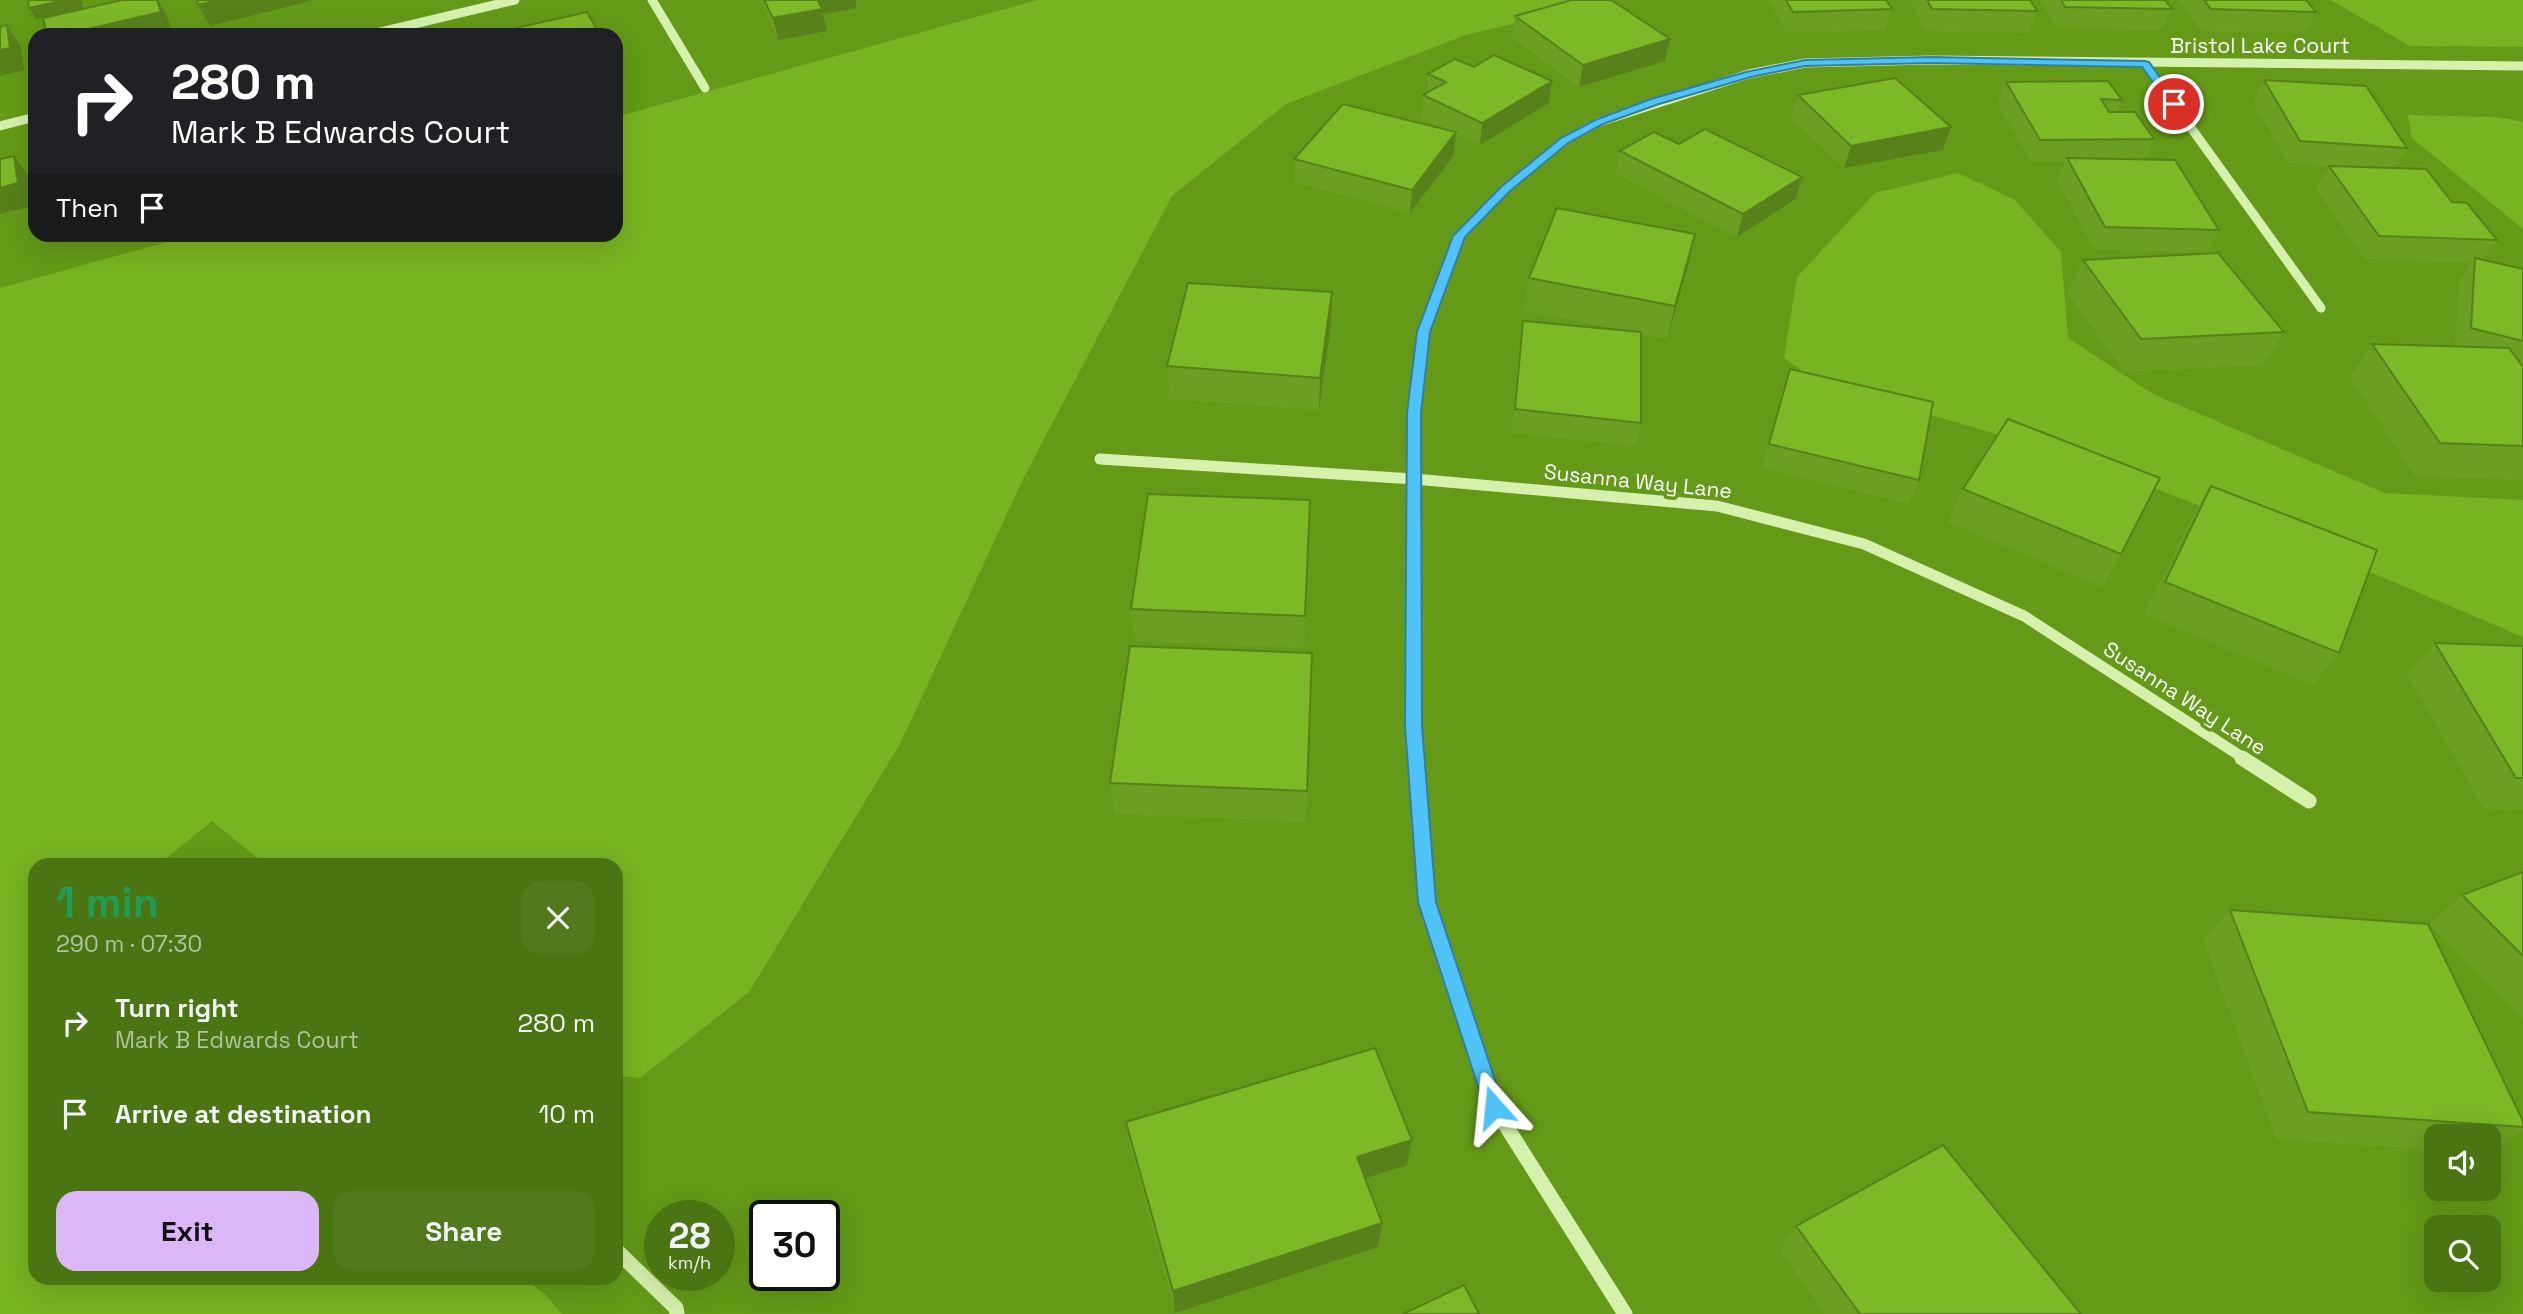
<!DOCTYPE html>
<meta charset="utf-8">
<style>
:root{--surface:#4b7412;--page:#52791b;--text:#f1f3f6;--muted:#b2c39f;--accent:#dbb7fa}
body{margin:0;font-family:"Space Grotesk",sans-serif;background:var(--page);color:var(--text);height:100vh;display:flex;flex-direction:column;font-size:26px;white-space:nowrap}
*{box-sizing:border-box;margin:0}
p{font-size:23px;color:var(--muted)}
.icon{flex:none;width:38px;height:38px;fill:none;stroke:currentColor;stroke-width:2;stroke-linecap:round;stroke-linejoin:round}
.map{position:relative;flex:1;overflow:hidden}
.drawer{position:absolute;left:28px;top:858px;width:595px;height:427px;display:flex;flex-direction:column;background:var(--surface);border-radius:21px;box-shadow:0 7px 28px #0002}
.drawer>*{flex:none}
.banner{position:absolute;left:28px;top:28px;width:595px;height:214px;border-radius:21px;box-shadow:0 7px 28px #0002;background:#202124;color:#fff;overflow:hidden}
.buttons{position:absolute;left:2424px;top:1124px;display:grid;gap:14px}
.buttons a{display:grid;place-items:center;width:77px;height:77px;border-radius:14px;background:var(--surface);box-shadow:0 7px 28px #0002;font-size:35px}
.speed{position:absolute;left:644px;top:1200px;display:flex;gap:14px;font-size:35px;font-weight:700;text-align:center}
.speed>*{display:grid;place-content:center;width:91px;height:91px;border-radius:50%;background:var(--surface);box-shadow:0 7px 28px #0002;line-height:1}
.speed small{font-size:18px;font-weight:400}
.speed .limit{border:4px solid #111;border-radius:10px;background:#fff;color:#111}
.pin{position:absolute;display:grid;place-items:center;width:60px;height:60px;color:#fff;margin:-30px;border:4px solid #fff;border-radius:50%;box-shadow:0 2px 7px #0007}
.me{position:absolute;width:77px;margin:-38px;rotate:342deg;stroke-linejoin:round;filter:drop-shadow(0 0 5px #0008)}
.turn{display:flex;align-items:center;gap:24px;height:147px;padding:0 28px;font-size:32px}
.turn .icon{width:91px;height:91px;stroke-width:2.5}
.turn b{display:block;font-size:49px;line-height:60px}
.then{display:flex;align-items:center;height:66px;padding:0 28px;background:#0003;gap:14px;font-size:26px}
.round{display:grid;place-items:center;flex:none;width:74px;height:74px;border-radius:21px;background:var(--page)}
.summary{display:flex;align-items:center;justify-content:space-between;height:119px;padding:0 28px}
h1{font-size:42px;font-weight:700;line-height:52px;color:#1e9e55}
.action{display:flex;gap:14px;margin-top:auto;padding:14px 28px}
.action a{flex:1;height:80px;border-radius:21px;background:var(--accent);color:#111;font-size:28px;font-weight:700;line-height:80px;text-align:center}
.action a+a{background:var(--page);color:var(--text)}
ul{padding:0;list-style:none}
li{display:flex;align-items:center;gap:21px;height:91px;padding:0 28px}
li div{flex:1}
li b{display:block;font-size:26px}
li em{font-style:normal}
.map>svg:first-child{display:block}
.green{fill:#78b321}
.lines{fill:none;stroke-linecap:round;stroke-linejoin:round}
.minor-far2{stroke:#d6f1ad;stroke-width:9}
.minor-far1{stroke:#d6f1ad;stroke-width:11}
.minor{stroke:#d6f1ad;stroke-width:15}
.wall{fill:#6c9e22}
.shaded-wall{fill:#58811b}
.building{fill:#7db827;stroke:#58811b;stroke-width:2}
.route{fill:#4fc3f7;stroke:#337fa1;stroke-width:2}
.labels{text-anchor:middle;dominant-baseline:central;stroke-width:7;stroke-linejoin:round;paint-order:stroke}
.street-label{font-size:21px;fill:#fff;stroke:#649a18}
</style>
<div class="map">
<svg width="2523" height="1314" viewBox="0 0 2523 1314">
<rect width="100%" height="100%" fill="#649a18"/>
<path class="green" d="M1037 0H1613L1466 35 1286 104 1172 196 1024 477 900 744 749 992 640 1078 616 1076V864H265L212 821 159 864H35V1278H522L545 1294 562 1314H0V288L192 235 616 234V117Z
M2331 0H2523V47L2410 46Z
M2408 115 2496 117 2523 122V229L2412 138Z
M1958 173 2015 200 2061 252 2068 338 2153 394 2385 493 2523 500V637L2382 577 2072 456 1818 382 1784 358 1797 277 1875 193Z"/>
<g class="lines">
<path class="minor-far2" d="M652 0 705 88
M368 35 515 0
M2145 64 2321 308
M0 126 35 117
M1424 331 1460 236 1505 189 1564 141 1599 122 1749 74 1805 63 1932 60 2523 66"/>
<path class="minor-far1" d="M1100 459 1414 479 1717 506 1864 544 2024 616 2245 759
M1416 759 1414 726V413L1425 329"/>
<path class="minor" d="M1416 758 1427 902 1494 1107 1625 1314
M2242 758 2309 801
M616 1250 676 1308 677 1314"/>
</g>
<path class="wall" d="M760 0H855L857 8 823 14 827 31 778 40Z
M1768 0H1886L1892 9 1885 30 1787 33Z
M1909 0H2030L2037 11 2029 33 1925 31Z
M2040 0H2165L2172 9 2162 30 2056 28Z
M2179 0H2306L2316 12 2304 33 2201 31Z
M1515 16 1670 39 1665 61 1579 87 1512 38Z
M1474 67 1552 81 1549 103 1480 145 1456 134 1454 155 1410 213 1294 182V159L1450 131 1421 117 1423 95 1427 93 1428 74Z
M2264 80 2407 148 2394 168 2452 202 2497 240 2483 260 2523 269V480L2415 476 2350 377 2372 344 2455 347 2459 281 2471 263 2365 259 2316 189 2329 166 2338 167 2288 163 2253 102Z
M2006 82 2122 100 2116 112 2154 139 2145 160 2219 230 2207 253 2094 250 2057 180 2065 162H2031L1997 104Z
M1798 95 1951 127 1943 150 1844 168 1791 118Z
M1620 151 1796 199 1737 237 1616 174Z
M1695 234 1667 339 1641 334V423L1635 446 1511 433 1519 344 1523 321 1626 331 1524 310 1529 278Z
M2083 260 2284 332 2264 365 2124 372 2067 292Z
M1331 324 1319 410 1169 399 1167 366Z
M1790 369 1919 480 1909 504 1762 467 1782 392Z
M2211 486 2339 653 2313 685 2144 614 2191 519Z
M1963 489 2121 554 2102 587 1948 522Z
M1310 500 1304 648 1134 641 1131 609Z
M2435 643 2523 646V810L2484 809 2407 675Z
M1312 653 1306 822 1114 814 1110 783Z
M2523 872V1020L2429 925 2462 895Z
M2230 910 2523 1121V1130L2488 1153V1136H2436V1150L2276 1139 2203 940Z
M1126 1122 1412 1140 1407 1165 1365 1179 1382 1223 1378 1247 1175 1313 1130 1148Z
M1796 1226 2081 1314H1825L1780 1250Z"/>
<path class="shaded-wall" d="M65 0H82L83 9 36 19 29 8Z
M157 0H158L166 14 173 34 168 35H63Z
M218 0H310L311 1 210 26 198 5Z
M816 0H855L857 8 823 14 827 31 778 40 773 18Z
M7 25 21 47 24 70 0 76V50Z
M1670 39 1665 61 1579 87 1583 65Z
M1552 81 1549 103 1480 145 1482 123Z
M1951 127 1943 150 1844 168 1851 146Z
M1456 132 1454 155 1410 213 1412 190Z
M14 156 30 178 33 206 0 214V188Z
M1802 177 1796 199 1737 237 1743 214Z
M1695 234 1688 266 1667 339 1675 306Z
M1332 292 1331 324 1319 410 1320 378Z
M1412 1140 1407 1165 1354 1182 1357 1157Z
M1382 1223 1378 1247 1175 1313 1173 1291Z"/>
<path class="building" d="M28 0H65L29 8Z
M122 0H157L161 12 63 35H47L43 18Z
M197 0H218L198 5Z
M764 0H818L822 9 773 18Z
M1572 0H1611L1670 39 1583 65 1515 16Z
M1786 0H1886L1892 9 1793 12Z
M1927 0H2030L2037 11 1932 9Z
M2061 0H2165L2172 9 2065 7Z
M2204 0H2306L2316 12 2211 9Z
M587 12 600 35 489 34Z
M7 25 10 48 0 50V27Z
M1494 55 1552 81 1482 123 1423 95 1446 82 1428 74 1455 59 1474 67Z
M1895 78 1951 127 1851 146 1798 95Z
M2264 80 2366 86 2407 148 2300 141Z
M2108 81 2122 100 2101 99 2109 112H2135L2154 139 2040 140 2006 82Z
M1343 104 1456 132 1412 190 1294 159Z
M1705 129 1802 177 1743 214 1620 151 1654 132 1679 144Z
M14 156 18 183 0 188V159Z
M2067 158 2175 160 2219 230 2105 227Z
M2329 166 2426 169 2452 202 2467 203 2497 240 2379 236Z
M1557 208 1695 234 1675 306 1529 278Z
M2218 253 2284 332 2141 339 2083 260Z
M2475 258 2523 269V341L2471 328Z
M1188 283 1332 292 1320 378 1167 366Z
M1523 321 1641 332V423L1515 409Z
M2372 344 2509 348 2523 367V446L2440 443Z
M1790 369 1933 402 1919 480 1769 444Z
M2008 419 2160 478 2121 554 1963 489Z
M2211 486 2377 550 2339 653 2165 582Z
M1148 494 1310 500 1305 616 1131 609Z
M2435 643 2523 646V778H2516Z
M1130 646 1312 653 1307 791 1110 783Z
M2523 872V956L2462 895Z
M2230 910 2428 924 2523 1121V1127L2308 1112Z
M1375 1048 1412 1140 1357 1157 1382 1223 1173 1291 1126 1122Z
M1943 1145 2081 1314H1860L1796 1226Z
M1464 1285 1479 1314H1403Z"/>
<path class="route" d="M1931 57 2145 61 2149 62 2179 104 2170 106 2142 67 1931 63 1805 66 1751 77 1659 104 1603 124 1568 143 1509 192 1465 237 1430 332 1421 413 1422 726 1436 902 1504 1107 1501 1114 1494 1116 1487 1114 1418 902 1405 726 1407 413 1417 332 1453 236 1501 187 1561 138 1595 120 1651 99 1746 72 1805 60Z"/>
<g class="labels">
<g class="street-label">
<text x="2260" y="45">Bristol Lake Court</text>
<text transform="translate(1638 481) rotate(6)">Susanna Way Lane</text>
<text transform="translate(2185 698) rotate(33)">Susanna Way Lane</text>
</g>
</g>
</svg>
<div class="buttons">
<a><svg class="icon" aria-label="sound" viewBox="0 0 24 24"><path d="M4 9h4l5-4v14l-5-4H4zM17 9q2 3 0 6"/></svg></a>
<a><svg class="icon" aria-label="search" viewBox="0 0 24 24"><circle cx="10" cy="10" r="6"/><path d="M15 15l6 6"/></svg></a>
</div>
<div class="speed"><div>28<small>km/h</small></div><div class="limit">30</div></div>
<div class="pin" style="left:2174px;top:104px;background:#d93025"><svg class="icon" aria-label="arrive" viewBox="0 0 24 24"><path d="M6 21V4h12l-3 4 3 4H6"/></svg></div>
<svg class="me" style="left:1494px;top:1107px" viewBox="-20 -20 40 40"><path d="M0-17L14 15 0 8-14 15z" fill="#4fc3f7" stroke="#fff" stroke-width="4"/></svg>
<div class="banner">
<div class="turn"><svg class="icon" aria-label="right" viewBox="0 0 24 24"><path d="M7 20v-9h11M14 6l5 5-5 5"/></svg><div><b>280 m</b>Mark B Edwards Court</div></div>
<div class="then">Then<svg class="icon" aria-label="arrive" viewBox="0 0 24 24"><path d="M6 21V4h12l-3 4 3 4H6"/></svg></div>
</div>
<section class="drawer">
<div class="summary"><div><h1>1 min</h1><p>290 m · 07:30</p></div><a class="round"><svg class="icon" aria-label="close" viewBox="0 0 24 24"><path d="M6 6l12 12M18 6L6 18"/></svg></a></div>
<ul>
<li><svg class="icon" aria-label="right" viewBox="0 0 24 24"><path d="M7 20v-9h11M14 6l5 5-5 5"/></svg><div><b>Turn right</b><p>Mark B Edwards Court</p></div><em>280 m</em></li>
<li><svg class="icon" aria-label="arrive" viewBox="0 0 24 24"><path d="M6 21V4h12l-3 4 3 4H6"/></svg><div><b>Arrive at destination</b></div><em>10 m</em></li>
</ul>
<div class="action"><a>Exit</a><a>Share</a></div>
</section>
</div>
